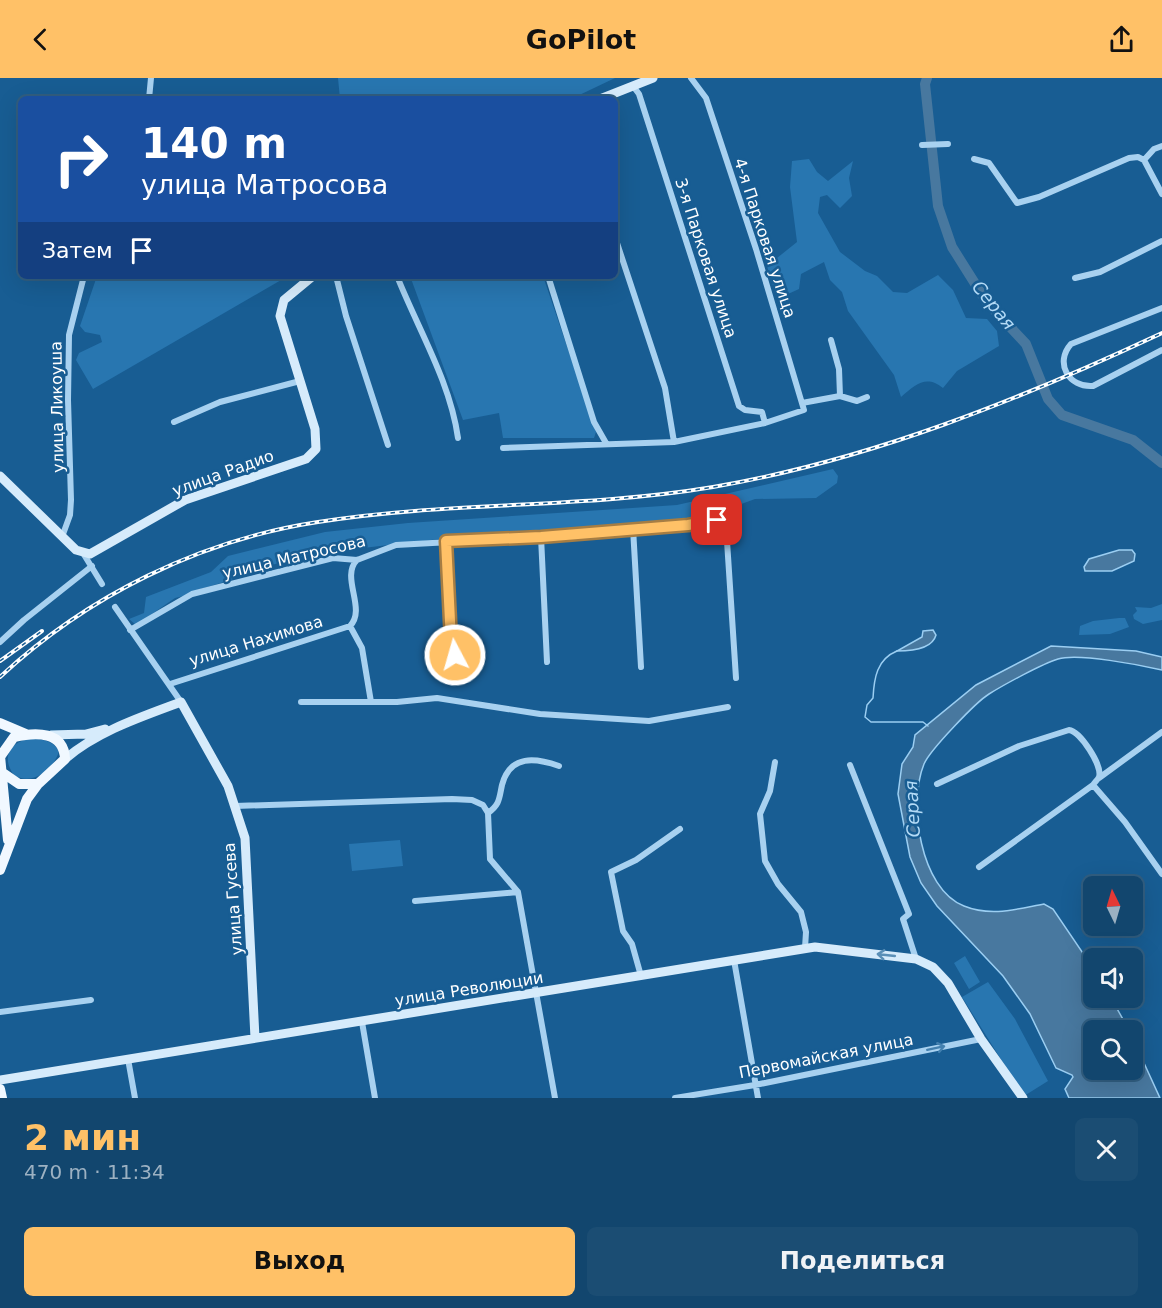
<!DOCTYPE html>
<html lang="ru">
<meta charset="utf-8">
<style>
:root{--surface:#12466e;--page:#1b4d73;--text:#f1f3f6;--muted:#9cb1c2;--line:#315e81;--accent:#ffc167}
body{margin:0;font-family:"DejaVu Sans",sans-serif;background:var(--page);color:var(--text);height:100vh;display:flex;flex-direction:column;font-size:22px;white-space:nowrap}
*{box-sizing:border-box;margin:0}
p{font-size:20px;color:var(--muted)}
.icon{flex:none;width:33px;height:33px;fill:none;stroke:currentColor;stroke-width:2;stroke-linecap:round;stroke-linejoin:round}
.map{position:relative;height:1020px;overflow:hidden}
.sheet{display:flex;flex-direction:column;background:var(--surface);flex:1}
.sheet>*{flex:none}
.banner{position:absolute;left:18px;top:18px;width:600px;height:183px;border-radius:9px;box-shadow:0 6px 24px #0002,0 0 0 2px var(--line);background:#1a4fa0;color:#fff;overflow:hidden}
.needle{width:39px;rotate:355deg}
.tools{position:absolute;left:1083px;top:798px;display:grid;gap:12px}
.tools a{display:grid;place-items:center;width:60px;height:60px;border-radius:9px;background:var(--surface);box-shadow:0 6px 24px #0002,0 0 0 2px var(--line);font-size:30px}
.pin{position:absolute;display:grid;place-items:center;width:51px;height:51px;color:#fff;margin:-26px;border-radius:12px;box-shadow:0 3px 9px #0006}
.me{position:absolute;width:66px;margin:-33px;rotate:354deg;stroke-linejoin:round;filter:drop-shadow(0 0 4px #0008)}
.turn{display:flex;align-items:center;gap:21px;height:126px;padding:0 24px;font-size:27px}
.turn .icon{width:78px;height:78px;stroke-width:2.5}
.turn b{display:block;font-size:42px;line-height:51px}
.then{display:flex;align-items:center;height:57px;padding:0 24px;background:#0003;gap:12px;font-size:22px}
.round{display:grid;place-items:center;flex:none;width:63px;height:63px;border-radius:9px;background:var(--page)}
.headline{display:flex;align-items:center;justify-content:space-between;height:102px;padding:0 24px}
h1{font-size:36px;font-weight:700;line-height:45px;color:var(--accent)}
.cta{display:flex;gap:12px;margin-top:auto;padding:12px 24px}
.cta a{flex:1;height:69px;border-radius:9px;background:var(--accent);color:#111;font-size:24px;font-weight:700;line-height:69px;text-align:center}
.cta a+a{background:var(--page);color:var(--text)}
header{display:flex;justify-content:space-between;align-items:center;height:78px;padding:0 24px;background:var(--accent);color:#111;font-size:27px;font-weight:700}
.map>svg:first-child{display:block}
.green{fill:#2876b0}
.water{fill:#48789f;stroke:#9bcef2;stroke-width:1.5}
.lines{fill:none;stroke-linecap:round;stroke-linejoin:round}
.stream{stroke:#9bcef2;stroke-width:1.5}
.river{stroke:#48789f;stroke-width:10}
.street{stroke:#a8d1f0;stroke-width:6}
.secondary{stroke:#d6ebfb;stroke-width:9}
.primary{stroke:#f1f8ff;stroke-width:10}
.rail-casing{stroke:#fff;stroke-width:4}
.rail{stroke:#185d93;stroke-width:1.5;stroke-dasharray:4.5;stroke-linecap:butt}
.oneway{stroke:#5a8fb7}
.oneway2{stroke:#4380af}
.route-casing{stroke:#a67d43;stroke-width:15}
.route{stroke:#ffc167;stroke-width:10}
.labels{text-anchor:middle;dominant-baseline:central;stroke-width:5;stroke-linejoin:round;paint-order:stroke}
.street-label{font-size:16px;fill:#fff;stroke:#185d93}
.water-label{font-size:18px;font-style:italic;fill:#b4dbf7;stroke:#185d93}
</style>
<header><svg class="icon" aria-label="back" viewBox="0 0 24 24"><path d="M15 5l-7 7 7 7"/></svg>GoPilot<svg class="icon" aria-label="share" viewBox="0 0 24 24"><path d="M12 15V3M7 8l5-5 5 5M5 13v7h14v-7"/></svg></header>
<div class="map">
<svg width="1162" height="1020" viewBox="0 0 1162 1020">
<rect width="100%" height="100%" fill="#185d93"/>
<path class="green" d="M338 0H615L571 21H340Z
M809 81 817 94 828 103 853 83 849 100 852 118 840 130 827 117 820 119 818 135 840 174 865 193 877 198 893 214 907 215 938 197 953 212 966 240 987 241 997 253 999 268 957 293 943 310C926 296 915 307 901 319L894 297 848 233 842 214 830 202 824 184 801 196 799 211 777 221 767 188 797 164 790 109 792 83Z
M97 198H288L93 311 76 282 79 275 102 264 100 257 85 254 80 248Z
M410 198H543L596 354 594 360H503L499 335 463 342Z
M833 391 838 398 837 405 816 420 755 421 714 436 671 446 499 454 312 476 246 494 231 502 197 512 192 516 175 520 136 547 129 541 144 535 146 519 211 494 228 478 325 454 408 445 677 427Z
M1162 526V542L1143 546 1134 541 1133 537 1137 533 1135 529 1151 530Z
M1119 540H1125L1129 549 1110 556 1079 557 1080 548 1093 543Z
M27 661C40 661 52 661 59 673 55 690 32 709 14 697 2 681 8 666 27 661Z
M400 762 403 788 352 793 349 766Z
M965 878 980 904 969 911 954 885Z
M988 904 1015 941 1048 1003 1024 1018 962 919Z"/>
<path class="water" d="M1119 472H1132L1135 476 1134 483 1112 493H1085L1084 489 1089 481Z
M933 552 936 557C932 572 910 573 897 573L922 559 923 553Z
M1051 568 1136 573 1162 579V592C1140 587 1079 575 1058 581 1042 586 1005 606 989 616 976 624 930 672 924 686 908 725 920 811 964 828 991 839 1017 831 1044 826L1053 831 1093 890 1094 920H1111L1129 952H1094V992H1132L1133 961 1160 1020H1069L1065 1011 1073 999 1072 997 1056 990 1030 936 1003 898 937 828 921 805 910 779 898 716 902 686 913 669 915 657 976 607Z"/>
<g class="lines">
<path class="stream" d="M897 573C877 581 874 600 873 620L867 627 865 639 871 644H923L928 648"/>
<path class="river" d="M927 0 925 6 938 128 952 169 986 223 1026 266 1048 321 1062 337 1133 362 1162 385"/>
<path class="street" d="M633 8 639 16 739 328 745 332 762 334 765 345
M149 21 151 0
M922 67 948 66
M974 81 989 85 1017 125 1039 119 1129 80 1138 79 1144 82 1154 71 1162 68
M1144 82 1162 116
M615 159 665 310 674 364
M336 198 346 238 388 367
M397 198C418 251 450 303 458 360
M548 198 594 344 606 365
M1075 200 1100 194 1162 163
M1162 230 1071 266C1054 285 1069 310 1093 308L1162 272
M831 262 839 291 840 318
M802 325 840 318 857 323 867 319
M174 344 220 324 300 303
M503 370 674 364 765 345 804 332 756 171 706 20 691 0
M633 450 641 589
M62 459 70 437 71 422 68 322 69 257 84 198
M541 459 547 584
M446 463 452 569C457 580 464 583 476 586
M83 475 102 506
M357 482C340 499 367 531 350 548L362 570 371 624
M115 529 181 624
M130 552 192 516 333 480 357 482 396 467 541 459 688 447 717 442 723 444 727 463 736 600
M0 564 24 542 92 488
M170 606 350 548
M301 624H397L437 620 540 636 649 643 728 629
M775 684 770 713 760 736 765 783 778 806 801 834 806 854 805 870
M850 687 909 836 903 841 916 881
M1099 700 1162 654
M937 706 1019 668 1069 652C1080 653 1103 688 1099 699 1099 700 1094 705 1093 707L979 789
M1093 707 1125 744 1162 796
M235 728 452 721 472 722 483 727 488 735 490 781 518 814 555 1020
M488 735C500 726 499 721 502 707 510 676 536 680 559 688
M415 823 518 814
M734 882 758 1020
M641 898 632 866 623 853 611 794 636 782 680 751
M0 934 91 922
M362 944 375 1020
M128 981 135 1020
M675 1020 755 1007 981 961"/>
<path class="secondary" d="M600 21 653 0
M0 398 76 472 90 476 185 422 306 381 316 371 315 351 280 238 284 222 313 198
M51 657 86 656 105 651
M65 681C98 653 141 639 181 624L228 708 245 760 255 960
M0 1002 815 869 916 881 933 889 948 905 981 961 1023 1020"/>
<path class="primary" d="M0 645 26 656
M0 678 8 762
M3 695 19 706H38
M0 792 27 721 38 706 65 681C64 653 36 654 14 659L0 679
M0 1011 2 1020"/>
<defs>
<path id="rail" d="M0 583 42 553
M0 599C87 518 200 462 318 444 449 423 582 431 713 409 870 382 1019 322 1162 255"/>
</defs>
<use href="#rail" class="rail-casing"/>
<use href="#rail" class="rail"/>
</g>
<defs><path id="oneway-shaft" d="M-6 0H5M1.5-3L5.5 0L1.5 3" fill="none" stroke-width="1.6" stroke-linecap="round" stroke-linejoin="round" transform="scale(1.5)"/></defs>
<use class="oneway" href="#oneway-shaft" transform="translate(886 877) rotate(-174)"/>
<use class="oneway2" href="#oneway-shaft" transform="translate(936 970) rotate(-12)"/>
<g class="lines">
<defs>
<path id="route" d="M455 577 451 563 446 463 541 459 688 447 717 442"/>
</defs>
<use href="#route" class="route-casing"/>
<use href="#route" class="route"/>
</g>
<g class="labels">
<g class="street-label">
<text transform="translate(765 160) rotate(72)">4-я Парковая улица</text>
<text transform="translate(706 180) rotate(72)">3-я Парковая улица</text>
<text transform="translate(57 329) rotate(-91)">улица Ликоуша</text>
<text transform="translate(223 395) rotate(-20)">улица Радио</text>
<text transform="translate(294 479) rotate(-13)">улица Матросова</text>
<text transform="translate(256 563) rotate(-17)">улица Нахимова</text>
<text transform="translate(233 821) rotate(-94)">улица Гусева</text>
<text transform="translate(469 911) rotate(-9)">улица Революции</text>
<text transform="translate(826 978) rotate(-11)">Первомайская улица</text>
</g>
<g class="water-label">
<text transform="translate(994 227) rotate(51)">Серая</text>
<text transform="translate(912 731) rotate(-93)">Серая</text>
</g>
</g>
</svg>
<div class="tools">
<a><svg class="needle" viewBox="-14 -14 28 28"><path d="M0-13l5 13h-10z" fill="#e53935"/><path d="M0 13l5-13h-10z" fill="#9cb1c2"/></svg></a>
<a><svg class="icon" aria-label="sound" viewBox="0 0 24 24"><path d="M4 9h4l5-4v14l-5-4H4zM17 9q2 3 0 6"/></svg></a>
<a><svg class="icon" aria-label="search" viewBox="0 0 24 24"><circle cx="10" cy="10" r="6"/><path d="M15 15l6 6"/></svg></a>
</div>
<div class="pin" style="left:717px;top:442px;background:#d93025"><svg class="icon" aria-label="arrive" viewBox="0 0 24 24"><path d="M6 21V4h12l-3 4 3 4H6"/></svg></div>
<svg class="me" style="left:455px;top:577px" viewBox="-20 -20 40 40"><circle r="17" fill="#ffc167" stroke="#fff" stroke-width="3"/><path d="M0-11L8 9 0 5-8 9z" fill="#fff"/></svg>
<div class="banner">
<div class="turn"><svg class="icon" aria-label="right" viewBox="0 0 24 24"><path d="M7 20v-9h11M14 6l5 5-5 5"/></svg><div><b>140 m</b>улица Матросова</div></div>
<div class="then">Затем<svg class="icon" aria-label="arrive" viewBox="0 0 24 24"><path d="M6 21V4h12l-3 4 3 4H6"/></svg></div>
</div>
</div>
<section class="sheet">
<div class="headline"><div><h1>2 мин</h1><p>470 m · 11:34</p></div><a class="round"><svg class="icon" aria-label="close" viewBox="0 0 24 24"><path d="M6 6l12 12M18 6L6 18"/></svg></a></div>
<div class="cta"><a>Выход</a><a>Поделиться</a></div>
</section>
